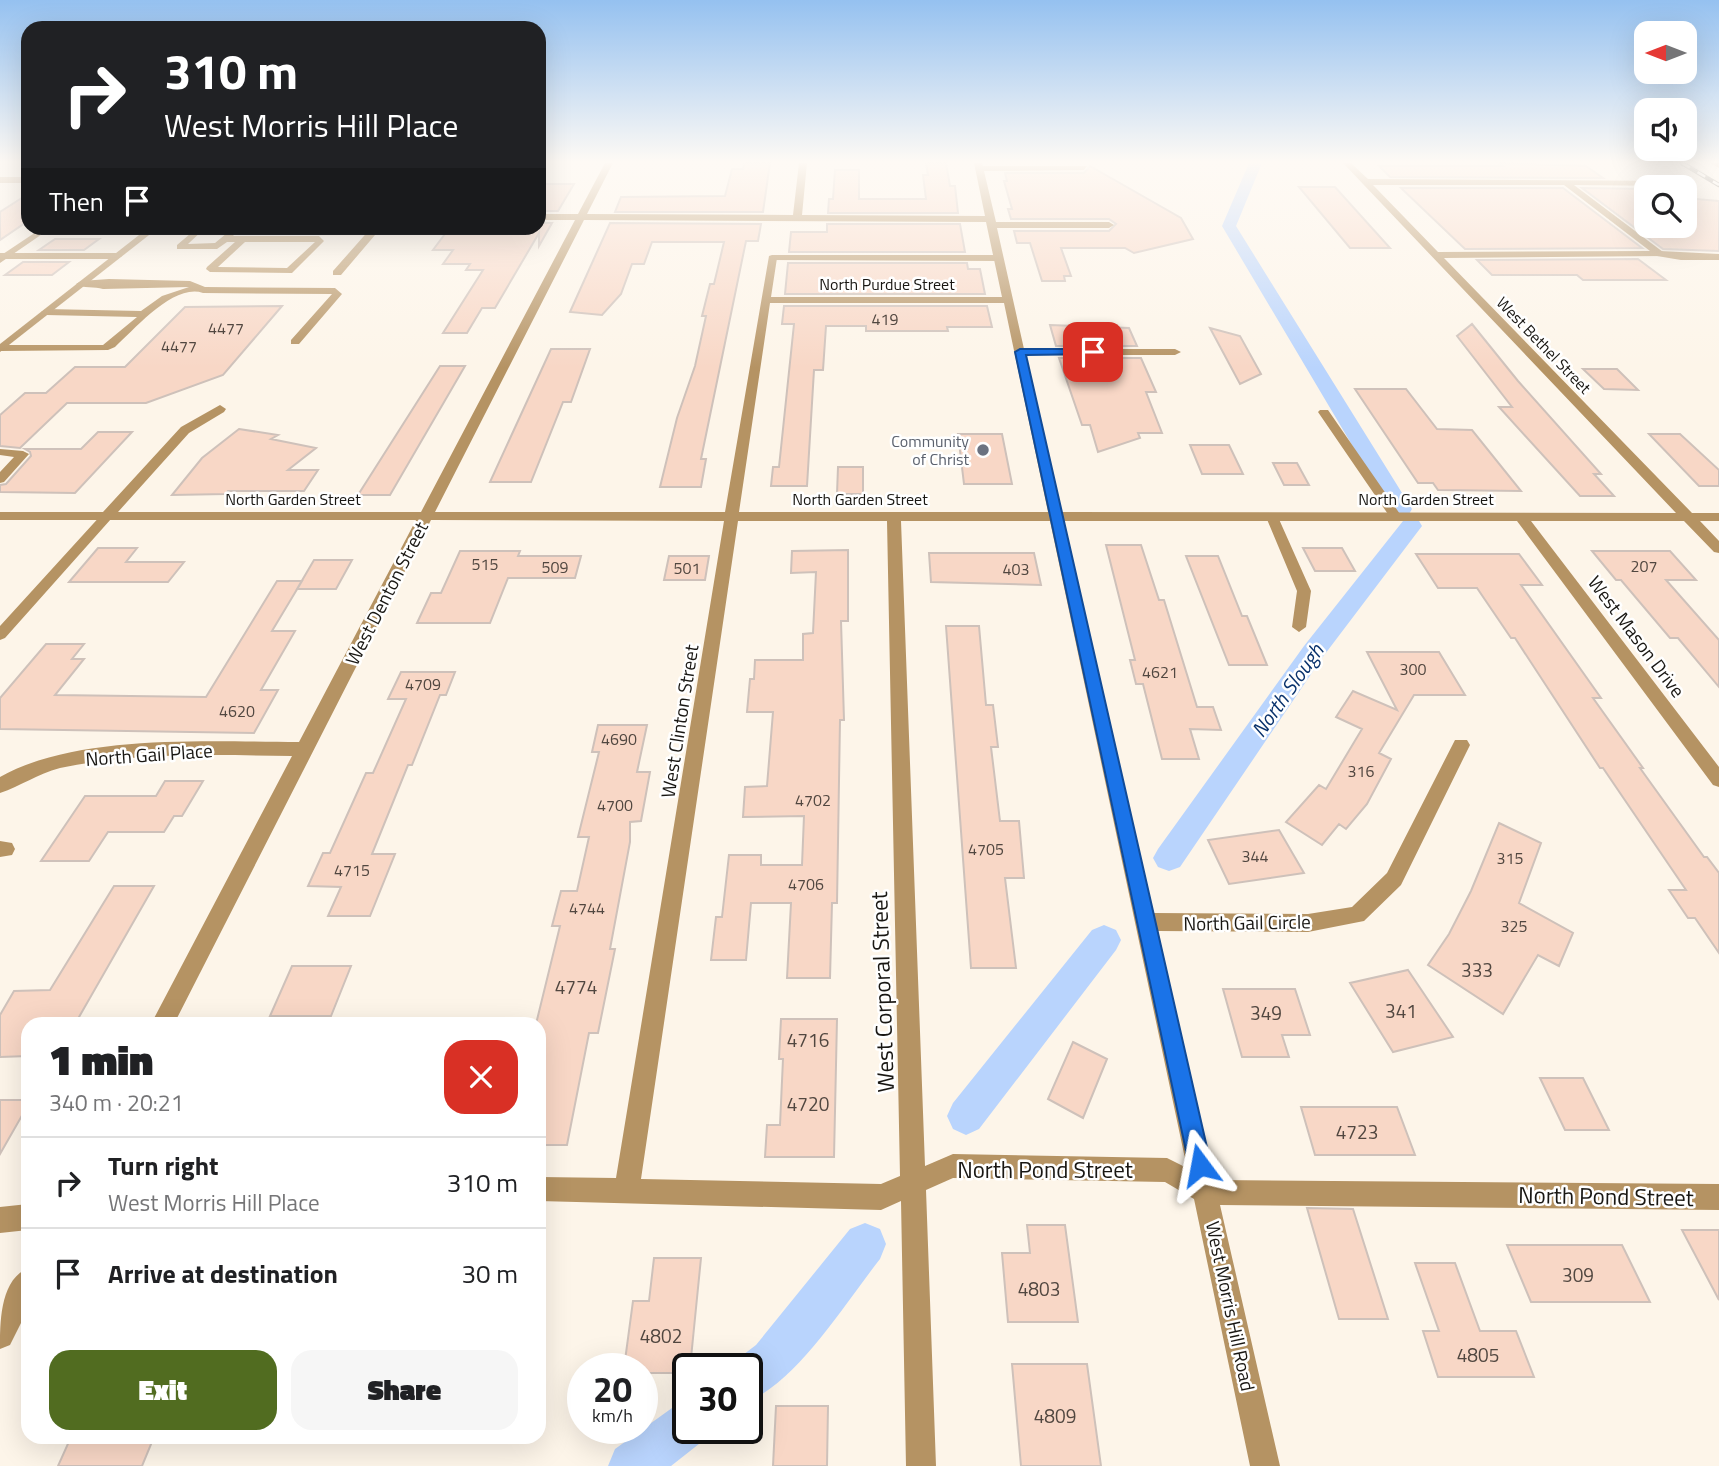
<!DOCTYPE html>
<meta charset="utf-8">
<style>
:root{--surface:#fff;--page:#f6f6f6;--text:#202124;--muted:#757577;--line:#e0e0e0;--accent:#516c20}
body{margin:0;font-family:"Titillium Web",sans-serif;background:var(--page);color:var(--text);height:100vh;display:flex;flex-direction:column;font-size:26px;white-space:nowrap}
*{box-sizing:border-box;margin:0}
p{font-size:23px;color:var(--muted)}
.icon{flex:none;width:38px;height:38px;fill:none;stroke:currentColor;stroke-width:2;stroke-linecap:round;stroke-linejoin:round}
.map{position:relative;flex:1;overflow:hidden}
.panel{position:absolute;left:21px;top:1017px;width:525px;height:427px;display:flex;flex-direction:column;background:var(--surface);border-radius:21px;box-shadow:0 7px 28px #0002}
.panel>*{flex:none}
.banner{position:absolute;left:21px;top:21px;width:525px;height:214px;border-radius:21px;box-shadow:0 7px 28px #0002;background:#202124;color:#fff;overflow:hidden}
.needle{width:46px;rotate:270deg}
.controls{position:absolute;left:1634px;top:21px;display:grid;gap:14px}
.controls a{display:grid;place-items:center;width:63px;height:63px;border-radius:14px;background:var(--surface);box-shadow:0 7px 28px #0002;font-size:35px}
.speed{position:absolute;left:567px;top:1353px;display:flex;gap:14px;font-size:35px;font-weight:700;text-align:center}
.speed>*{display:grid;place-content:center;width:91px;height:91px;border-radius:50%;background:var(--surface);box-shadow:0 7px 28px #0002;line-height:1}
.speed small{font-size:18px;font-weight:400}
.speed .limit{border:4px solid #111;border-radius:10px;background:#fff;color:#111}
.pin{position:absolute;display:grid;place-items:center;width:60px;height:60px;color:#fff;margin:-30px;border-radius:14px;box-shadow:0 4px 10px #0006}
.me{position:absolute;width:77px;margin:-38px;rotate:347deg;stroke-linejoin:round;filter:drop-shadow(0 0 5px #0008)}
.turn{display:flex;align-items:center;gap:24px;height:147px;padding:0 28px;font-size:32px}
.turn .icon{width:91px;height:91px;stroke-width:2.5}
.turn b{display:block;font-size:49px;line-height:60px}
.then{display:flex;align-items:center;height:66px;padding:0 28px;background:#0003;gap:14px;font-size:26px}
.round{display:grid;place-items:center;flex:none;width:74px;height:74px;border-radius:21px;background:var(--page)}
.headline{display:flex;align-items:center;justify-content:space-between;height:119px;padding:0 28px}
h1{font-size:42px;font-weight:800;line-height:52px}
.primary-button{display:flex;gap:14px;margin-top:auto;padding:14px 28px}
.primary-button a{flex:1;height:80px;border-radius:21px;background:var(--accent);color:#fff;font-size:28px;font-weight:800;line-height:80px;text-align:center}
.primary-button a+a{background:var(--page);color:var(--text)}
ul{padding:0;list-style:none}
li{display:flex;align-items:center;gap:21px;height:91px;padding:0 28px;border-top:2px solid var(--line)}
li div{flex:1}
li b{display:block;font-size:26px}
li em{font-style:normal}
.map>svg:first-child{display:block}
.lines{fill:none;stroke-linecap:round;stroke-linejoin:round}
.canal{fill:#b9d4fd;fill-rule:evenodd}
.building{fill:#f8d7c6;stroke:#cec1ba;stroke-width:2}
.service{fill:#b59363;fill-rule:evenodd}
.minor{fill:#b59363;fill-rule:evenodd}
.tertiary{fill:#b59363;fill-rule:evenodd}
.rail-casing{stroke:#3a3732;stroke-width:4.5}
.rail{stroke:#fff;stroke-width:2.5;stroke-dasharray:9;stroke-linecap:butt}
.route{fill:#1a73e8;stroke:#114b97;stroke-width:2}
.worship-dot{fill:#6b7280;stroke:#fff;stroke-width:2.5}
.labels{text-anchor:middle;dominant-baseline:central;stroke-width:5;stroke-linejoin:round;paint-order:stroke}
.far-street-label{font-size:16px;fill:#191713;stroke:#fff}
.number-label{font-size:16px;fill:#514740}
.far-worship-label{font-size:16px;fill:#5b616d;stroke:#fff;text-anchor:end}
.street-label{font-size:19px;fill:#191713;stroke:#fff}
.near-number-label{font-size:19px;fill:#514740}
.water-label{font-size:21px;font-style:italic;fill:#0a336d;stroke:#fff}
.near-street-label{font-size:23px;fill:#191713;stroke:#fff}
</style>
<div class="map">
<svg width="1719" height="1466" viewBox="0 0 1719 1466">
<rect width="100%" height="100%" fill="#fdf5e9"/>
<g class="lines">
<path class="canal" d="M1249 163H1262L1236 226 1412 509 1409 514H1393L1390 509 1222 226Z
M1411 519 1419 521 1422 526 1322 658 1180 867 1169 871 1158 867 1153 858 1158 849 1304 646 1403 521Z
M1104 925 1116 930 1121 940 1116 950 979 1129 966 1135 953 1129 947 1116 953 1103 1092 930Z
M865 1223 880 1229 886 1244 880 1259C846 1302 797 1382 747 1402V1368H729L731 1364 756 1345 850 1229Z
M688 1401V1428H709L704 1440 671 1466H608L615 1449 672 1408Z"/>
</g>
<path class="building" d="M744 163H770L763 212H615L621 197 725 196 732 169H743Z
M926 163H946L950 186H955L958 213H828L829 199H833L835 170H859V199H926L923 175H928Z
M1499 163 1586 166 1603 178 1390 177 1379 166H1503Z
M1090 166 1181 218 1193 239 1134 253 1125 248H1061L1071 276H1064L1065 281H1042L1030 243H1017L1014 231H1109L1116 224 1109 219H1011L1008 209H1012L1004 181H1007L1005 173H1084Z
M539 184H574L558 211H539Z
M1299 187H1335L1390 248H1350Z
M1401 188H1563L1642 248 1465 249Z
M1582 188 1647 189V226H1685V198L1719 201V251L1663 249Z
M28 194V221L0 240V212Z
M539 223H552L539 246V233L495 308H482L467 333H443L483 270H466L470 264H443L453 250H433L448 230 539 229Z
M610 223 761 224 758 241H746L701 459H706L701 487H660L677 418 695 366 706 316H702L710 284H714L724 242H652L644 264H632L621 294 602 315 570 312Z
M827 224H960L965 252H789L791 232H827Z
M55 239H99L84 250H39Z
M1638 259 1666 280H1583L1577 275H1492L1477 260Z
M23 262H69L52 275H5Z
M788 263H967L968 269H980L985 294H785Z
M282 306 223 375 146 403H67L20 448 0 446V415L25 393H46L75 367H125L185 307Z
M784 306H987L992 327H947L948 331H866V326H826L823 370H814L807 486H771L773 467H779L794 324H782Z
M1472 324 1518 381 1601 474H1594L1614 496H1580L1499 407H1512L1457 336Z
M1050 325 1129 328 1137 346H1056Z
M1210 328 1240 336 1261 374 1240 384Z
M551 349H590L571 402H563L531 482H490Z
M1059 358H1141L1156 392H1146L1162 433H1138L1140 438 1098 452 1090 425H1082Z
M440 366H465L390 495H358Z
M1583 369H1617L1638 390 1604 389Z
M1355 389H1406L1437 429 1472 430 1521 491 1438 490 1433 483H1418Z
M239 429 278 435 271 439 316 448 288 470H318L304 491H228L226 494 172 495 202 458Z
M98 432H132L75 493 0 492V485L6 484 31 456 30 452 25 449H81Z
M958 434H1002L1012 484H964Z
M1649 434H1680L1719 470V486H1699Z
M1190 445H1229L1243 474H1202Z
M1273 463H1297L1309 485H1284Z
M838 467H863V494H837Z
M1106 545H1141L1159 600H1164L1197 707H1213L1221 730 1190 729 1199 759H1162L1143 684H1136L1130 660H1135Z
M98 548H137L126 562H184L168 582H69Z
M1303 548H1342L1355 571H1315Z
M848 550V621H841L844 720H840L837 903H832L830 978H787L791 903H751L746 960H711L716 917H722L729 855H761V865H802L804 816 743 817 745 787 767 786 773 712H747L750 679H754L755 660H803V634L813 633 816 572 791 573 792 551Z
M460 551H520L518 556H581L575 578H508L490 623H417L431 593H441Z
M1592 551H1670L1696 580H1666L1719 640V687L1678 638H1670L1621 580H1616Z
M929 553H1034L1041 585 931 582Z
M1416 554H1519L1542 585H1521L1601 698H1593L1643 768H1640L1704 857H1707L1719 873V953L1695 918H1688L1669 890H1686L1603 768H1600L1515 638H1511L1477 588H1438Z
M669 556H709L705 580H664Z
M1186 556H1218L1242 616H1247L1267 665H1229Z
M314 560H352L336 589H297Z
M277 581H302L272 631H295L261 690H278L254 733 0 729V698L46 644H84L72 659H84L55 695 206 697Z
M946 626H979L986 705H993L998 747H991L1000 821H1019L1024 878H1005L1016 968H971Z
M1367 652H1439L1465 695H1414L1379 753 1391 759 1367 804 1346 829 1339 824 1322 845 1286 822 1319 785 1326 789 1362 729 1336 717 1353 691 1397 710Z
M401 672H455L446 695H440L412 765H408L372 854H395L370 916H328L341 887 308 886 323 853H330L366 773H373L406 699H388Z
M598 725H647L637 772H650L641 821 630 822V842L610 949H615L598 1033H589L567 1145H539V1024H536L560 926H552L561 891H577L589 837H578L599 752H592Z
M165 781H203L182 816H174L164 832H108L89 861H41L85 796H156Z
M1499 823 1541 843 1519 903 1573 933 1559 966 1538 955 1503 1014 1428 965 1449 934 1471 891Z
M1279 830 1304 873 1229 884 1208 840Z
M114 886H154L75 1024H28V1056L0 1057V1015L14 991 50 990Z
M292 966H351L331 1016H270Z
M1408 970 1453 1037 1393 1052 1350 983Z
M1223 989H1295L1310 1035H1282L1289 1057H1242Z
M781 1019H837L834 1157H765L767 1125H780L783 1059H779Z
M1073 1042 1107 1059 1083 1118 1048 1099Z
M1540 1078H1583L1609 1130H1565Z
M0 1100H28V1105L0 1154Z
M1301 1107H1397L1415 1155H1315Z
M1307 1208 1353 1209 1388 1319H1339Z
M1027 1225H1065L1078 1322H1008L1002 1253H1030Z
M1682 1230H1719V1300Z
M1507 1245H1622L1650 1302H1531Z
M654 1258H701L690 1368H688V1373H642V1368H624L633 1301H649Z
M1415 1263H1455L1480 1331H1516L1534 1377H1438L1423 1331H1439Z
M1012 1364H1087L1101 1466H1021Z
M776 1406H828L827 1466H773Z
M71 1437H154L142 1466H58Z"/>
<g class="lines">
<path class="service" d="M42 228H51L0 263V256Z
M197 228H205L188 244 215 243 233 228H241L233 236H319L324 241 292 273 210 272 206 269 207 267 235 242H227L217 249H177V245ZM245 242H315L287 268 218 267Z
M1660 251 1719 254V260H1681L1657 256V252Z
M772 255H999L1003 258 999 261 769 260V256Z
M109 279 190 281 205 287 335 288 342 294 299 344H291V340L332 294 203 293C174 283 135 329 115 347L108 350 0 351 1 345H103L137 317 46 315 41 312 46 309 141 311 162 296 189 287 103 289C95 286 83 289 76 284L81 281Z
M1320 410H1328L1402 517 1400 520H1392L1318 412Z
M0 449 23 451 29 454 4 482 0 483V472L14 457 0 455Z
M107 512 113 516 111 519 5 638 0 640V626L103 513Z
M1272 513 1278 517 1311 591 1306 627 1299 632 1292 627 1297 591 1266 517Z"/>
<path class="minor" d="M605 163H613L587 214 793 215 799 163H807L802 215 985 216 974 163H982L983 166H1087L1084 170 984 171 996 222H1109L1114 225 1109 228H997L1024 349H1175L1181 352 1175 355H1026L1062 512 1676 513 1343 163H1351L1368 179 1679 181 1676 186 1574 185 1663 252V256L1444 258 1692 513H1719V521H1700L1719 541V553L1714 552 1684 521H1531L1719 767V787L1713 785 1517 521H1064L1153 913 1308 914 1352 907 1387 873 1455 740H1467L1470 745 1401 885 1364 921 1308 932 1158 931 1214 1180 1719 1184V1210L1220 1205 1280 1466H1250L1194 1199 1165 1182 953 1178 926 1190 936 1466H906L901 1201 881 1210 539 1201V1177L616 1178 724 521 431 520 174 1024H151L292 756C215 755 135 752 60 768 37 774 21 786 0 793V777C78 733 210 742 299 742L416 520H0V512H103L181 427 220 405 226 409 224 412 189 433 118 512H421L575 220H539V214H578ZM1373 185H1564L1650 251 1438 252ZM584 220 986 222 1002 297H771L777 258 769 256 725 512H435ZM770 303H1004L1048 512H739ZM738 521H887L900 1176 881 1184 641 1179ZM901 521H1050L1187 1168 1167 1158 953 1154 925 1166Z
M1710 163H1719V168Z
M0 177H28V183H0Z
M371 228H381L341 275H333V271Z
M0 253H117L122 256 117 259H0Z
M0 841 12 843 15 849 12 855 0 857Z
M28 1204V1230L0 1233V1207Z
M28 1268V1309L10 1345 0 1349C0 1322 0 1280 28 1268Z"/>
<path class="tertiary" d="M148 228H158L0 352V344Z"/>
<defs>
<path id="rail" d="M1682 163 1719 185"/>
</defs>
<use href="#rail" class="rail-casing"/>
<use href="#rail" class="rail"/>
</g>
<linearGradient id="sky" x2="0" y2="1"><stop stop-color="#95c1f0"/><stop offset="0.44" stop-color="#fefaf5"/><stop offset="1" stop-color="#fefaf5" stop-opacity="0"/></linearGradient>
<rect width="1719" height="368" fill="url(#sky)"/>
<path class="route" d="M1093 349 1097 350V354L1026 355 1211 1165 1208 1173 1200 1176 1192 1173 1189 1165 1015 352 1020 349Z"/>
<circle class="worship-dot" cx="983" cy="450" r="7"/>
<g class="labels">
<g class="far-street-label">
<text x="887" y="284">North Purdue Street</text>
<text transform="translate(1544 345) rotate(46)">West Bethel Street</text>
<text x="293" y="499">North Garden Street</text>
<text x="860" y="499">North Garden Street</text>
<text x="1426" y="499">North Garden Street</text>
</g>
<g class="number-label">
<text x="885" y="319">419</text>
<text x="226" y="328">4477</text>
<text x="179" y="346">4477</text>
<text x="485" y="564">515</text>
<text x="1644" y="566">207</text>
<text x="555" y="567">509</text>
<text x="687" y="568">501</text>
<text x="1016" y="569">403</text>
<text x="1413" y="669">300</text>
<text x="1160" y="672">4621</text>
<text x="423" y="684">4709</text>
<text x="237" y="711">4620</text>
<text x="619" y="739">4690</text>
<text x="1361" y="771">316</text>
<text x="813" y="800">4702</text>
<text x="615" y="805">4700</text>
<text x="986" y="849">4705</text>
<text x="1255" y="856">344</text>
<text x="1510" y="858">315</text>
<text x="352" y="870">4715</text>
<text x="806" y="884">4706</text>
<text x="587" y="908">4744</text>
<text x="1514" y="926">325</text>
</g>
<g class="far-worship-label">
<text x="969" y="441">Community<tspan x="969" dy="18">of Christ</tspan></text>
</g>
<g class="street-label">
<text transform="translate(386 593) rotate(-63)">West Denton Street</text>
<text transform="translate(1637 636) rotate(53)">West Mason Drive</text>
<text transform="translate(679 721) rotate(-81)">West Clinton Street</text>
<text transform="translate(149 754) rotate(-4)">North Gail Place</text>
<text transform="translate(1247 922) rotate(-1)">North Gail Circle</text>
<text transform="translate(1231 1306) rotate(78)">West Morris Hill Road</text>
</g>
<g class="near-number-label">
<text x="1477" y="969">333</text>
<text x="576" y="986">4774</text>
<text x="1401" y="1010">341</text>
<text x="1266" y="1012">349</text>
<text x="808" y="1039">4716</text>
<text x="808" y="1103">4720</text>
<text x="1357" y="1131">4723</text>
<text x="1578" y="1274">309</text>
<text x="1039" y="1288">4803</text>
<text x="661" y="1335">4802</text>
<text x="1478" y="1354">4805</text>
<text x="1055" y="1415">4809</text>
</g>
<g class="water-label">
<text transform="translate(1287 690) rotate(-55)">North Slough</text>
</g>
<g class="near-street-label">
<text transform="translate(882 992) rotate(-92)">West Corporal Street</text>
<text x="1045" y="1169">North Pond Street</text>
<text transform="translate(1606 1196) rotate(1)">North Pond Street</text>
</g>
</g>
</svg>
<div class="controls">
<a><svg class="needle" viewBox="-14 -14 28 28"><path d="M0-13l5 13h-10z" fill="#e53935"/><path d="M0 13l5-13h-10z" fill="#757577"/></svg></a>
<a><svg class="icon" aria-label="sound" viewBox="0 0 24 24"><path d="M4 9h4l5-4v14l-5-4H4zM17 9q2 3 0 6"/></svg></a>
<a><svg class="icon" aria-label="search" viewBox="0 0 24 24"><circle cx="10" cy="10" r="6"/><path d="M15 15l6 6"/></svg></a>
</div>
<div class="speed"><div>20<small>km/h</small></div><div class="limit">30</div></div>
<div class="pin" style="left:1093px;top:352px;background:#d93025"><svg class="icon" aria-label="arrive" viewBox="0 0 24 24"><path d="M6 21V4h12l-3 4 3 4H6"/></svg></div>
<svg class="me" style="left:1200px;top:1165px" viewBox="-20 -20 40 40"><path d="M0-17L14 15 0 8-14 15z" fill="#1a73e8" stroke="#fff" stroke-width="4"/></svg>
<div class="banner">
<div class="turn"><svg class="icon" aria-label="right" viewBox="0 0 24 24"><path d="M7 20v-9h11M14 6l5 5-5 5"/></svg><div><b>310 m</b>West Morris Hill Place</div></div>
<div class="then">Then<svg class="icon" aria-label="arrive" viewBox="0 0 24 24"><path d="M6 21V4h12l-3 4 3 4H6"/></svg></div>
</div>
<section class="panel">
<div class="headline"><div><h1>1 min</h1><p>340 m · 20:21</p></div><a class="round" style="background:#d93025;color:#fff"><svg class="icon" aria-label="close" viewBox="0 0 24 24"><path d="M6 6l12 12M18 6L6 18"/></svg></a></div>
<ul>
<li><svg class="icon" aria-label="right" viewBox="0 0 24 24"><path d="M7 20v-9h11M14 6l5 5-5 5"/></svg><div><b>Turn right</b><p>West Morris Hill Place</p></div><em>310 m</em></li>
<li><svg class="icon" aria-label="arrive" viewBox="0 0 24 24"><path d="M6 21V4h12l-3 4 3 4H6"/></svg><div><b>Arrive at destination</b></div><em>30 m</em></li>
</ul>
<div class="primary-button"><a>Exit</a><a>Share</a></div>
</section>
</div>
